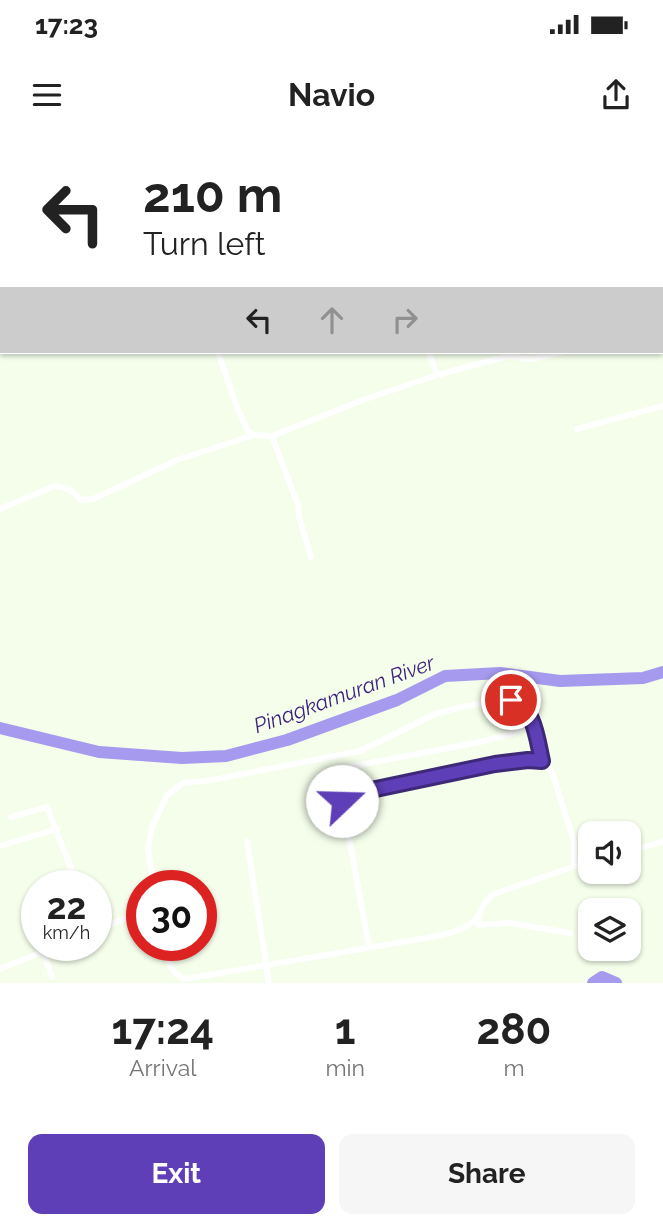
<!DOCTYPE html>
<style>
:root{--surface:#fff;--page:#f6f6f6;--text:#222;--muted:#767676;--accent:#5e3fb7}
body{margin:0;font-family:Raleway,sans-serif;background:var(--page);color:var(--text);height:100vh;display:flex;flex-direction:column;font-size:26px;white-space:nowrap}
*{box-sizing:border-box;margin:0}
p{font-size:23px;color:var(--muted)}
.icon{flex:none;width:38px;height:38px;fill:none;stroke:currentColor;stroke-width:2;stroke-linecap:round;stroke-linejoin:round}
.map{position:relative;height:843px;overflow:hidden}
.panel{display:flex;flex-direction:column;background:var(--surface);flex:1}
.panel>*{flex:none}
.guide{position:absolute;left:0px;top:0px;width:663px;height:214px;box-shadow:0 2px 5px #0004;background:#fff;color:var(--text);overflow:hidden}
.buttons{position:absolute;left:578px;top:681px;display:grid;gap:14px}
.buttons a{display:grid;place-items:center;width:63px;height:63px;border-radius:14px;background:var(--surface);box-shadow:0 2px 5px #0004;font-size:35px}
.speed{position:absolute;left:21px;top:730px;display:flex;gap:14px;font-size:35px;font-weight:700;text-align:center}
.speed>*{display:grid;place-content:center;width:91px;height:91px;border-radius:50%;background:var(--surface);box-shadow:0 2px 5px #0004;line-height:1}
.speed small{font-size:18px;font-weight:400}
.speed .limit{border:10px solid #d22;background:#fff;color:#111}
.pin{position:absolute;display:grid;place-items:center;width:60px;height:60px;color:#fff;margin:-30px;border:4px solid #fff;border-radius:50%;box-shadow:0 2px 7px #0007}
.me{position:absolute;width:77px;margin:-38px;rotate:69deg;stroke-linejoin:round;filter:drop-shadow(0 0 5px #0008)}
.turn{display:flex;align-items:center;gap:24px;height:147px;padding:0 28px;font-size:32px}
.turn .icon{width:91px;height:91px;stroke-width:2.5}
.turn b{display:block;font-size:49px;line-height:60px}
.lanes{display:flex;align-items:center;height:66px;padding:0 28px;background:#0003;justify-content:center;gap:35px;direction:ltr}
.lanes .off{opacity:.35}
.eta{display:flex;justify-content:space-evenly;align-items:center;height:119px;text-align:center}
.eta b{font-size:42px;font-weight:700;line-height:49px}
.cta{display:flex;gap:14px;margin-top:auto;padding:14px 28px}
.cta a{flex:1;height:80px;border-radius:14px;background:var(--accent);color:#fff;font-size:28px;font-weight:700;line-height:80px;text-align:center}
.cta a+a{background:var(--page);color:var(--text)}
.status{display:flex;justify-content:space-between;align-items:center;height:49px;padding:0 35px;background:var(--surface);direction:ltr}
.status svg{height:19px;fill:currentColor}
header{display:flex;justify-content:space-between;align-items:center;height:91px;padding:0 28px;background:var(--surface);font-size:32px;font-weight:700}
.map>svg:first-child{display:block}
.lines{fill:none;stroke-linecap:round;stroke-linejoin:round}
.stream{stroke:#a59aee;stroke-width:2}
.river{stroke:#a59aee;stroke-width:12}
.minor{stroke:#fff;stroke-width:6}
.route-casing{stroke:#3d2977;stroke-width:18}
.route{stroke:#5e3fb7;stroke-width:12}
.labels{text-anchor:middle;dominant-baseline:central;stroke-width:5;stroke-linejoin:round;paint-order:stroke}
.water-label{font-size:21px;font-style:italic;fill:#3b1e7f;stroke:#f4feea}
</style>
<div class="status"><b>17:23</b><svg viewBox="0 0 49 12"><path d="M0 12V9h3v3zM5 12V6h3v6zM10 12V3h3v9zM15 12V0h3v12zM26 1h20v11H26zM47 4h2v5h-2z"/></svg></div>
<header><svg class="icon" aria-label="menu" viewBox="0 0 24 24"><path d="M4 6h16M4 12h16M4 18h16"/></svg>Navio<svg class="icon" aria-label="share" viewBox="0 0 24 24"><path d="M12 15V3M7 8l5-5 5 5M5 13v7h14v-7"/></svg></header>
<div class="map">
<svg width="663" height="843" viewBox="0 0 663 843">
<rect width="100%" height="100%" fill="#f4feea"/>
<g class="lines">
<path class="stream" d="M20 2 23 0
M0 55 2 54"/>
<path class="river" d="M0 588 99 612 182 618 226 616 287 600 397 560 445 536 500 533 560 541 643 538 663 532
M593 843 602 837 616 843"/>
<path class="minor" d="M460 0 461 2
M0 154 2 153
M662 154 663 157
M662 165 663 162
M662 201 663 206
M218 212 238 270 248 291 254 295 272 296 363 260 437 235 508 216 532 219 562 212
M429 212 437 235
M577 289 663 266
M272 296 298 365 299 377 311 417
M0 369 55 346C67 347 73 351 81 360L93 359 177 320 254 295
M338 629 480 602 514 593 532 583
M11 677 47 667 78 746
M247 701 269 843
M0 706 57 689
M628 711 663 702
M154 746 148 709 152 687 167 655 183 643 212 640 360 611 435 574 466 566 511 560 521 563 527 570 542 621 552 632 574 702V725
M479 775 478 785 510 783 570 793
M96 790 142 772
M166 805C169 822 168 832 185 839L426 798C445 794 466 792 478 776 484 767 483 761 494 754L590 721
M369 806 342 661 345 656 495 624 528 620 542 621
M43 812 52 837
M0 829 60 805"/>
</g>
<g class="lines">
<defs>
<path id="route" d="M342 661 345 656 352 654 495 624 528 620 542 621C537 600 535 567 511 560"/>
</defs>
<use href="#route" class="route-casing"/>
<use href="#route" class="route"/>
</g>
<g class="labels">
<g class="water-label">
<text transform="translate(344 554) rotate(-20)">Pinagkamuran River</text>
</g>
</g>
</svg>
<div class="buttons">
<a><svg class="icon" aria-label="sound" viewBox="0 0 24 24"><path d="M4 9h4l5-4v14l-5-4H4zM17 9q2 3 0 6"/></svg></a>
<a><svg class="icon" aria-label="layers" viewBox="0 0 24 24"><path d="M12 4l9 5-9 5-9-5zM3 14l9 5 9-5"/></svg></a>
</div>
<div class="speed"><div>22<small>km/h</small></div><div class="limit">30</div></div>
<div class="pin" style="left:511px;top:560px;background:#d93025"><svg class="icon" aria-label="arrive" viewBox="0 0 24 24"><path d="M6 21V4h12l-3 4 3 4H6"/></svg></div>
<svg class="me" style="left:342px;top:661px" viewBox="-20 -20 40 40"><circle r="19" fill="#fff"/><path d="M0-13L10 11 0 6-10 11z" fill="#5e3fb7"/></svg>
<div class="guide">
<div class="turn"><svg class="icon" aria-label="left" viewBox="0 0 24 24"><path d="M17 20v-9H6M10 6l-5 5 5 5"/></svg><div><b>210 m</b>Turn left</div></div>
<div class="lanes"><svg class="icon" aria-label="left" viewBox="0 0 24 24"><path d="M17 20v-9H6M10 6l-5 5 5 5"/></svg><svg class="icon off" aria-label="ahead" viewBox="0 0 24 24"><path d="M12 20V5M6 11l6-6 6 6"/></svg><svg class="icon off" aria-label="right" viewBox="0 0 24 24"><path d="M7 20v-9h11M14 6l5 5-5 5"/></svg></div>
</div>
</div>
<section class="panel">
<div class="eta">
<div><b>17:24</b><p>Arrival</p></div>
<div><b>1</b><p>min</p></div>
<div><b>280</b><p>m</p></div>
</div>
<div class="cta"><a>Exit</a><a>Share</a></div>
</section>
